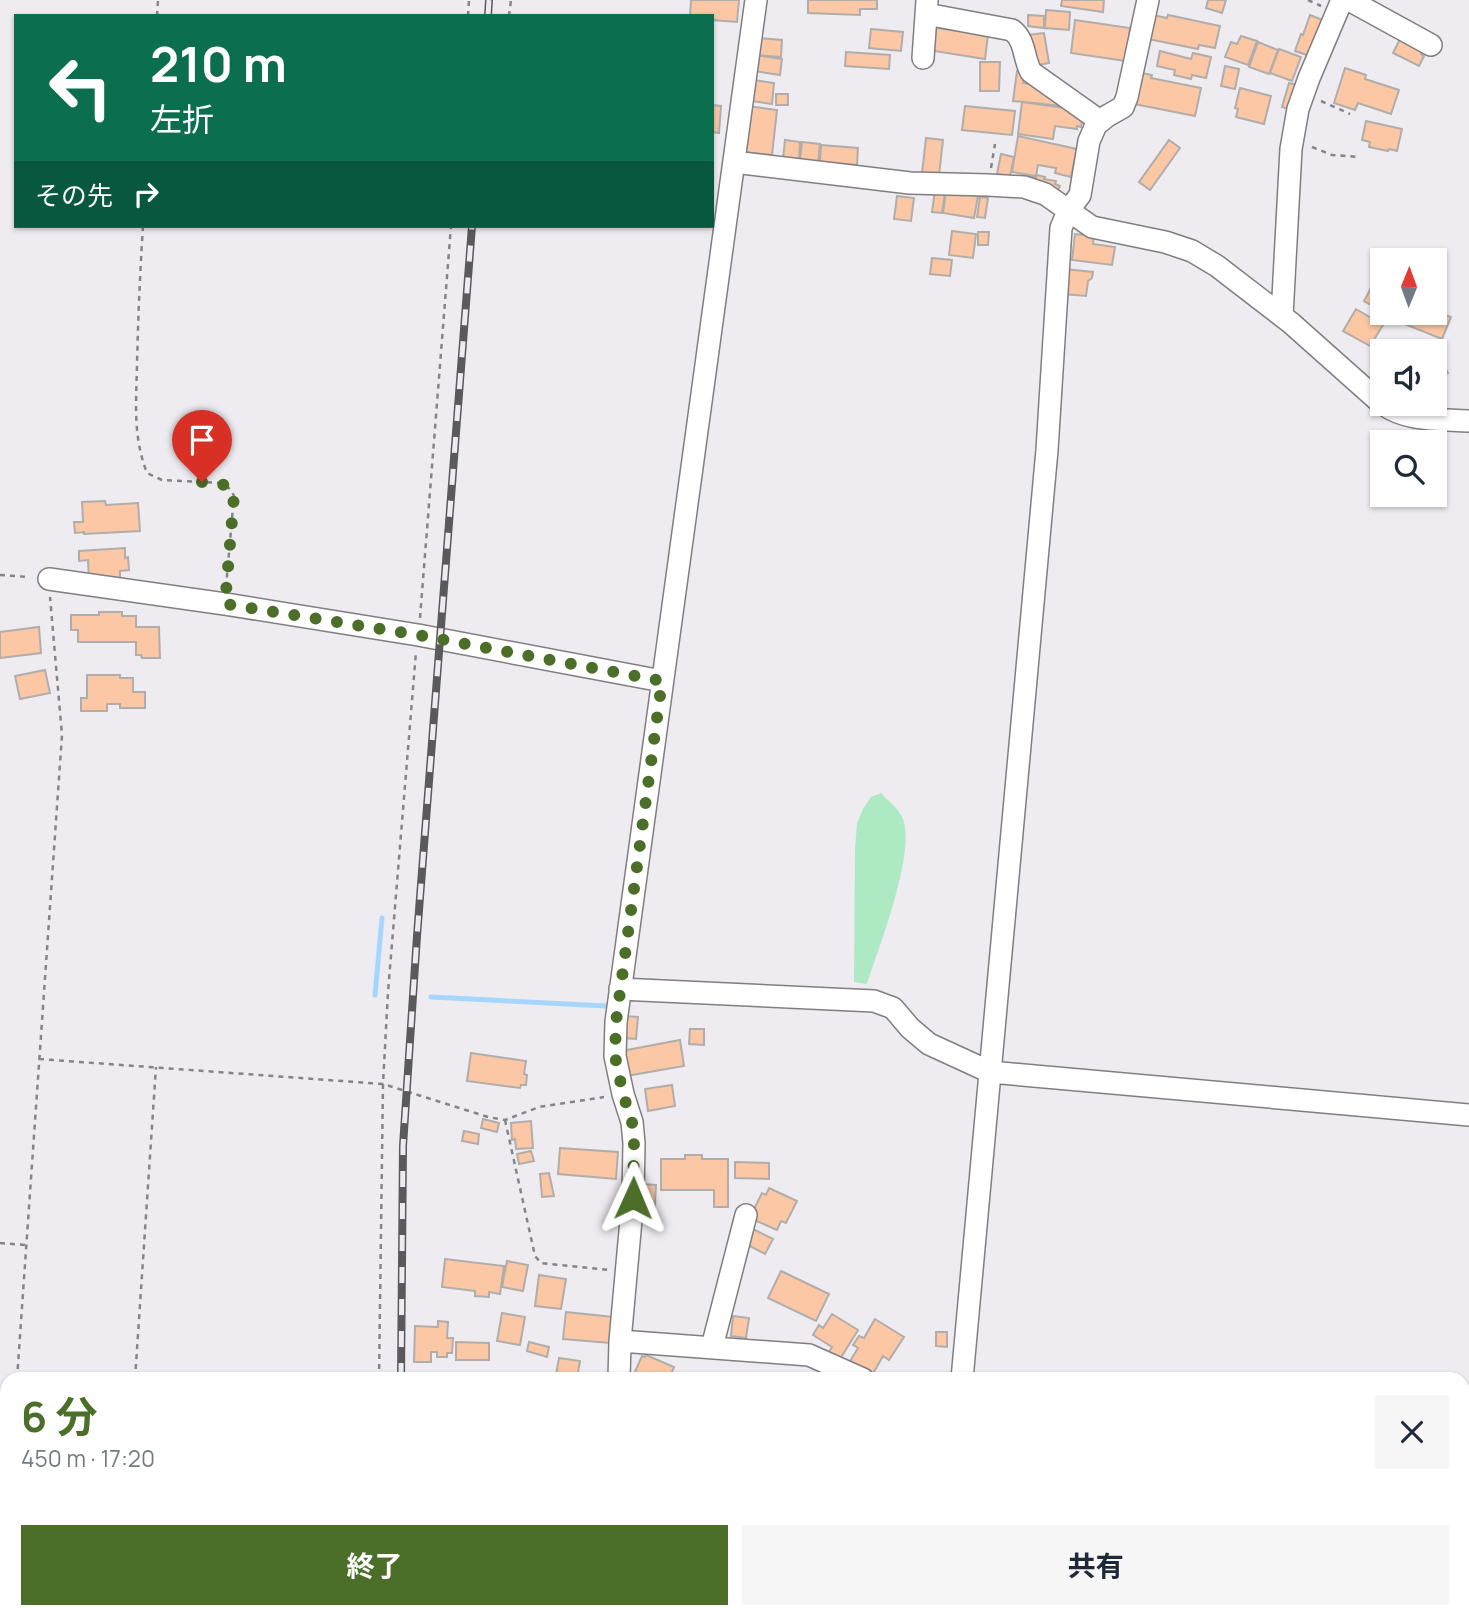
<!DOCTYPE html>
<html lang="ja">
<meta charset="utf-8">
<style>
:root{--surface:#fff;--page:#f6f6f7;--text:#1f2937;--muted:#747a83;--accent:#4b6f28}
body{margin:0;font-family:Manrope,"Noto Sans JP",sans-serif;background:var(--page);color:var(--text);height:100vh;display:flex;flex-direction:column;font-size:26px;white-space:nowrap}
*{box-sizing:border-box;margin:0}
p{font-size:23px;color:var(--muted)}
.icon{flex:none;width:38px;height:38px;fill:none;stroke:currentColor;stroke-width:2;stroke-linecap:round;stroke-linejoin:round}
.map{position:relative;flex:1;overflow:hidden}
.details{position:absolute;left:0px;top:1372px;width:1470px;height:247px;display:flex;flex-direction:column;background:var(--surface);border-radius:21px 21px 0 0;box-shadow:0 2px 5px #0004}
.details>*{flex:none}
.hud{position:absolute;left:14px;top:14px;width:700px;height:214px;border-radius:0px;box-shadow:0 2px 5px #0004;background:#0b6e4f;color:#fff;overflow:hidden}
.needle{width:46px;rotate:1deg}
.tools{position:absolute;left:1370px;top:248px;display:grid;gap:14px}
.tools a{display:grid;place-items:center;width:77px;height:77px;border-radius:0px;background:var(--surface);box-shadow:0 2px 5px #0004;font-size:35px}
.pin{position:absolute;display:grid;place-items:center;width:60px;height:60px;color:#fff;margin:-72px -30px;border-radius:50% 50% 50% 0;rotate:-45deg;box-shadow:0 0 7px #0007}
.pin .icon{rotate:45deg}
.me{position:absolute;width:77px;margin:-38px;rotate:1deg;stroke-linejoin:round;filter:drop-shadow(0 0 5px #0008)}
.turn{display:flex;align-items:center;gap:24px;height:147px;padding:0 21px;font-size:32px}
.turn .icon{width:91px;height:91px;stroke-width:2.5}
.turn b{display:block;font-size:49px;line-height:60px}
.then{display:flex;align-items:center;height:66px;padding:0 21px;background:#0003;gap:14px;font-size:26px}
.round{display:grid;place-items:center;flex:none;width:74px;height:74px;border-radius:0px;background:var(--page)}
.overview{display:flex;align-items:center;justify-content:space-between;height:119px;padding:0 21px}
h1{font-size:42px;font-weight:700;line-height:52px;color:var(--accent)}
.cta{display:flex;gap:14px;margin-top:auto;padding:14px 21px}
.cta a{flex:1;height:80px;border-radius:0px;background:var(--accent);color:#fff;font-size:28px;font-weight:700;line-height:80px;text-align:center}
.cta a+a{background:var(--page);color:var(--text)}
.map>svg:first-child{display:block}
.green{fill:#adeac4}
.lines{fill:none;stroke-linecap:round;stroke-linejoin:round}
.stream{stroke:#a6d6fd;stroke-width:5}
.building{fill:#fbc7a5;stroke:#b1adab;stroke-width:2}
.minor-casing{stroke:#807e81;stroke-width:24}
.path{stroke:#858486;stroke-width:2.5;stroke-dasharray:5 5;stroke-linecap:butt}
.minor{stroke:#fff;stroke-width:21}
.rail-casing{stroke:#5a595b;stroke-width:8}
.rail{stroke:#eeecf0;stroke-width:5;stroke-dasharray:16;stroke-linecap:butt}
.route{stroke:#4b6f28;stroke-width:12;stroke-dasharray:0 21.6}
</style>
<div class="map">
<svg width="1469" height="1618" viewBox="0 0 1469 1618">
<rect width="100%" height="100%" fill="#eeecf0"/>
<path class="green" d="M881 793C887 800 898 808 902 817 918 848 878 950 867 984L854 982 855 848 857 824 863 809 871 797Z"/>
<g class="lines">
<path class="stream" d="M375 995 382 918
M431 997 606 1006"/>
</g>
<path class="building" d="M691 0H739L737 22 712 20V16H690Z
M808 0H877V9H860V15L808 13Z
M1062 0H1104L1103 12 1061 6Z
M1208 0H1226L1222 13 1206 8Z
M1046 10 1070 12 1069 30 1045 28Z
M1028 15 1044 16V28L1028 26Z
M1153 15 1167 18 1168 15 1220 26 1215 48 1199 45 1198 49 1148 39Z
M1310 15 1325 21 1310 56 1295 51 1301 34 1303 35Z
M1075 20 1130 28 1126 61 1071 53Z
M931 27 988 35 985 59 928 50Z
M871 29 903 32 901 51 869 48Z
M1044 33 1049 63 1032 66 1027 35Z
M1402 35 1424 47 1421 54 1424 56 1419 66 1393 53Z
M1241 36 1257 41 1248 65 1225 57 1231 42 1237 44Z
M758 38 782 40 781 57 756 55Z
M1258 42 1278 50 1269 74 1249 67Z
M1279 49 1301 57 1292 81 1270 73Z
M1160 51 1191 59 1193 53 1211 57 1206 78 1192 75 1191 79 1174 75 1175 70 1157 66Z
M846 52 890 55 889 69 845 66Z
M756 55 782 59 780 75 754 71Z
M980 62H1000L999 91H980Z
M1225 66 1239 69 1235 89 1221 86Z
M1345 68 1366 75 1365 79 1399 90 1391 114 1358 103 1355 110 1334 103Z
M1017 71 1025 72 1023 83 1036 85 1062 106 1013 101Z
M1141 73 1152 75 1151 78 1201 88 1195 116 1134 104Z
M753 80 774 83 772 104 751 101Z
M1289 83 1298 85 1290 110 1282 107Z
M1240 88 1271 96 1264 124 1236 117 1238 109 1235 108Z
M776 94H788V105H776Z
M1022 102 1079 110 1083 116 1081 127 1077 126V129L1055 126 1053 139 1018 134Z
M712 105 721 106 719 133 712 132Z
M748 106 777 110 772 155 743 152Z
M965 106 1015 111 1012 135 962 130Z
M1366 121 1402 129 1397 151 1389 149 1388 151 1369 147 1370 142 1362 140Z
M1018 136 1077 149 1071 177 1055 173 1056 168 1038 165 1036 176 1012 172Z
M926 138 943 140 939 175 922 173Z
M785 140 800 142 799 160 783 159Z
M1169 140 1180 148 1150 190 1139 182Z
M802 142 820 144 818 163 800 161Z
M821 145 858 148 857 165 820 162Z
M1001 154 1014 157 1010 176 997 174Z
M1037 175 1045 177 1044 179 1056 181 1055 184 1060 186 1057 192 1025 181 1026 176 1036 178Z
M935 190 945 192 942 213 932 212Z
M946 191 978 196 974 218 943 213Z
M897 196 914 198 911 221 894 219Z
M980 197 988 198 985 218 977 217Z
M952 231 976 234 973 258 949 255Z
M978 232H989L988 245H978Z
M1075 234 1094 236 1093 244 1115 247 1112 265 1072 260Z
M932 258 952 260 950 276 930 274Z
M1065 269 1093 272 1092 278 1088 281 1086 296 1063 294Z
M1378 275 1382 278V311L1364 301Z
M1356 309 1383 325 1370 346 1343 331Z
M1435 311 1451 317 1442 339 1402 323 1406 313H1435Z
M1441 361 1448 373 1435 381V365Z
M105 501 106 505 138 503 140 531 84 534V532L75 533 74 522H83L82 502Z
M125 548V558L128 557 129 570 120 571V578L89 580 88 560 79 561V551Z
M99 612H122V616H136V627H159L160 658H142L141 655H136V642H78V630H71V615H99Z
M39 627 41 653 0 658V632Z
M45 670 50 693 20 699 15 676Z
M87 675H120V678H133V692H145V708H120V704H107V711H81V698H87Z
M624 1016 638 1017 636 1039 622 1038Z
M690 1029H704V1045L689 1044Z
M680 1040 684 1066 626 1076 621 1051Z
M471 1053 526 1061 524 1074 527 1075 526 1085H521L520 1088 467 1081Z
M672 1085 675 1106 648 1111 645 1089Z
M483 1119 499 1123 497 1132 481 1128Z
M531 1121 533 1148 516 1149 515 1139 512 1140 511 1123Z
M464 1131 479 1134 478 1144 462 1141Z
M560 1148 618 1152 616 1179 558 1174Z
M531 1151 534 1161 519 1164 517 1154Z
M685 1155H702V1159H728V1207H714V1190H661V1159H685Z
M735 1162 769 1163V1179L735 1178Z
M549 1173 554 1196 542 1197 540 1174Z
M640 1184 656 1185 654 1222H638Z
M769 1188 797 1201 786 1223 781 1221 777 1230 752 1219 756 1210 754 1209 762 1193 766 1195Z
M753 1229 773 1239 765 1254 746 1244Z
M445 1259 504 1266 500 1294 489 1292V1297L475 1296V1291L442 1287Z
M507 1261 528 1265 523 1291 502 1287Z
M781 1271 829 1294 816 1321 768 1298Z
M539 1275 566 1279 561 1309 535 1306Z
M566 1312 613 1317 610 1343 563 1339Z
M502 1313 525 1317 520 1345 497 1341Z
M832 1314 858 1330 840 1359 829 1352 832 1347 813 1335 819 1325 823 1328Z
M733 1316 749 1318 746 1338 731 1336Z
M875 1319 904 1337 889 1360 883 1356 871 1377 849 1363 858 1348 853 1345 859 1336 864 1338Z
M438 1321 448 1322 447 1338H453L452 1353H447V1357H437V1352H431V1362H414L415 1326 438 1327Z
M936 1332H947V1347L936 1346Z
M456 1342 489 1343V1360H456Z
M529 1342 549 1347 547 1357 527 1351Z
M646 1355 674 1367 670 1377 674 1379H646L634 1374 642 1356 645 1357Z
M559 1358 580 1361 577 1378 556 1375Z"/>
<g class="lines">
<defs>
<path id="minor" d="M1349 0 1431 45
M926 14 1012 30C1026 41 1023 58 1031 72L1100 121
M923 58 927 1
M734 162 910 183 988 185 1024 187 1045 194 1092 227 1165 242 1192 251 1217 266 1291 323 1382 404
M1282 316 1291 149 1298 109 1309 78 1342 0
M1383 404C1407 422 1441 419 1469 421
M49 579 225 604 418 635 662 681
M620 989 874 1001 893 1008 910 1028 929 1044 990 1072 1469 1115
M620 1341 809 1355 863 1379
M712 1347 746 1215
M619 1379 620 1341 633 1198 634 1143 632 1122 623 1094 615 1056 616 1022 756 0
M962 1379 1047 450 1061 228 1068 211 1080 195 1089 141 1096 125 1107 116 1123 107 1127 97 1148 0
M624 1612V1618
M943 1618 944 1612"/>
</defs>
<use href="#minor" class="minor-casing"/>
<path class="path" d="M1308 0 1321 6
M157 16 158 0
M468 16 469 0
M509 16 511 0
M1321 101 1350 114
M1312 147 1332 155 1360 157
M991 168 995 144
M143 226C140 273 138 319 137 366 136 404 133 437 147 473L162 480 222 483 231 490 234 496 226 587
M1414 352 1417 346
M0 575 29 577
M420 618 451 226
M39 1059 383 1084 488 1117 505 1120 539 1107 604 1097
M505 1120 535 1256 541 1263 609 1270
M0 1243 26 1245
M17 1379 62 735 50 597
M135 1379 156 1067
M379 1379 383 1084 388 992 416 652
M0 1618 7 1518
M359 1618V1612"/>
<use href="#minor" class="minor"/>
<defs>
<path id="rail" d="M488 16 489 0
M401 1379 403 1146 417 936 472 226
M399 1618V1612"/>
</defs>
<use href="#rail" class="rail-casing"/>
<use href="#rail" class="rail"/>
</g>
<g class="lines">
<path class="route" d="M202 482C217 482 227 482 234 496L225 604 418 635 662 681 616 1022 615 1056 623 1094 632 1122 634 1143 633 1198"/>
</g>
</svg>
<div class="tools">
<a><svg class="needle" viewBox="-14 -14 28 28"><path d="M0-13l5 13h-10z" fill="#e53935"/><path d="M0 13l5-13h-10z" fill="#747a83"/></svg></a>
<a><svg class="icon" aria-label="sound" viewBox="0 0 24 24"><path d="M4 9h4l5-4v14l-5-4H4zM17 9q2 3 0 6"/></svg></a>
<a><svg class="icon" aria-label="search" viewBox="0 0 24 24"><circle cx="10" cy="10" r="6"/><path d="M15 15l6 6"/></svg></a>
</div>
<div class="pin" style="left:202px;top:482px;background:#d93025"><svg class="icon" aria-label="arrive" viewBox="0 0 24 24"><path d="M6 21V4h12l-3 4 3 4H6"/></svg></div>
<svg class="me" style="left:633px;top:1198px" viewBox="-20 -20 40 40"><path d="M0-17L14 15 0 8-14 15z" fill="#4b6f28" stroke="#fff" stroke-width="4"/></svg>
<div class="hud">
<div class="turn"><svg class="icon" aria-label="left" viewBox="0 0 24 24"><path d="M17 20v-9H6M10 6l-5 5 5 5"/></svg><div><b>210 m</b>左折</div></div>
<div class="then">その先<svg class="icon" aria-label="right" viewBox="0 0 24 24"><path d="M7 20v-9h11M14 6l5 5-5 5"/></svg></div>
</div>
<section class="details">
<div class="overview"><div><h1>6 分</h1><p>450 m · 17:20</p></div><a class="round"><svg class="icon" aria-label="close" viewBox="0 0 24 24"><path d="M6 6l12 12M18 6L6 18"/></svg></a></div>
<div class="cta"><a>終了</a><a>共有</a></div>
</section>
</div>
